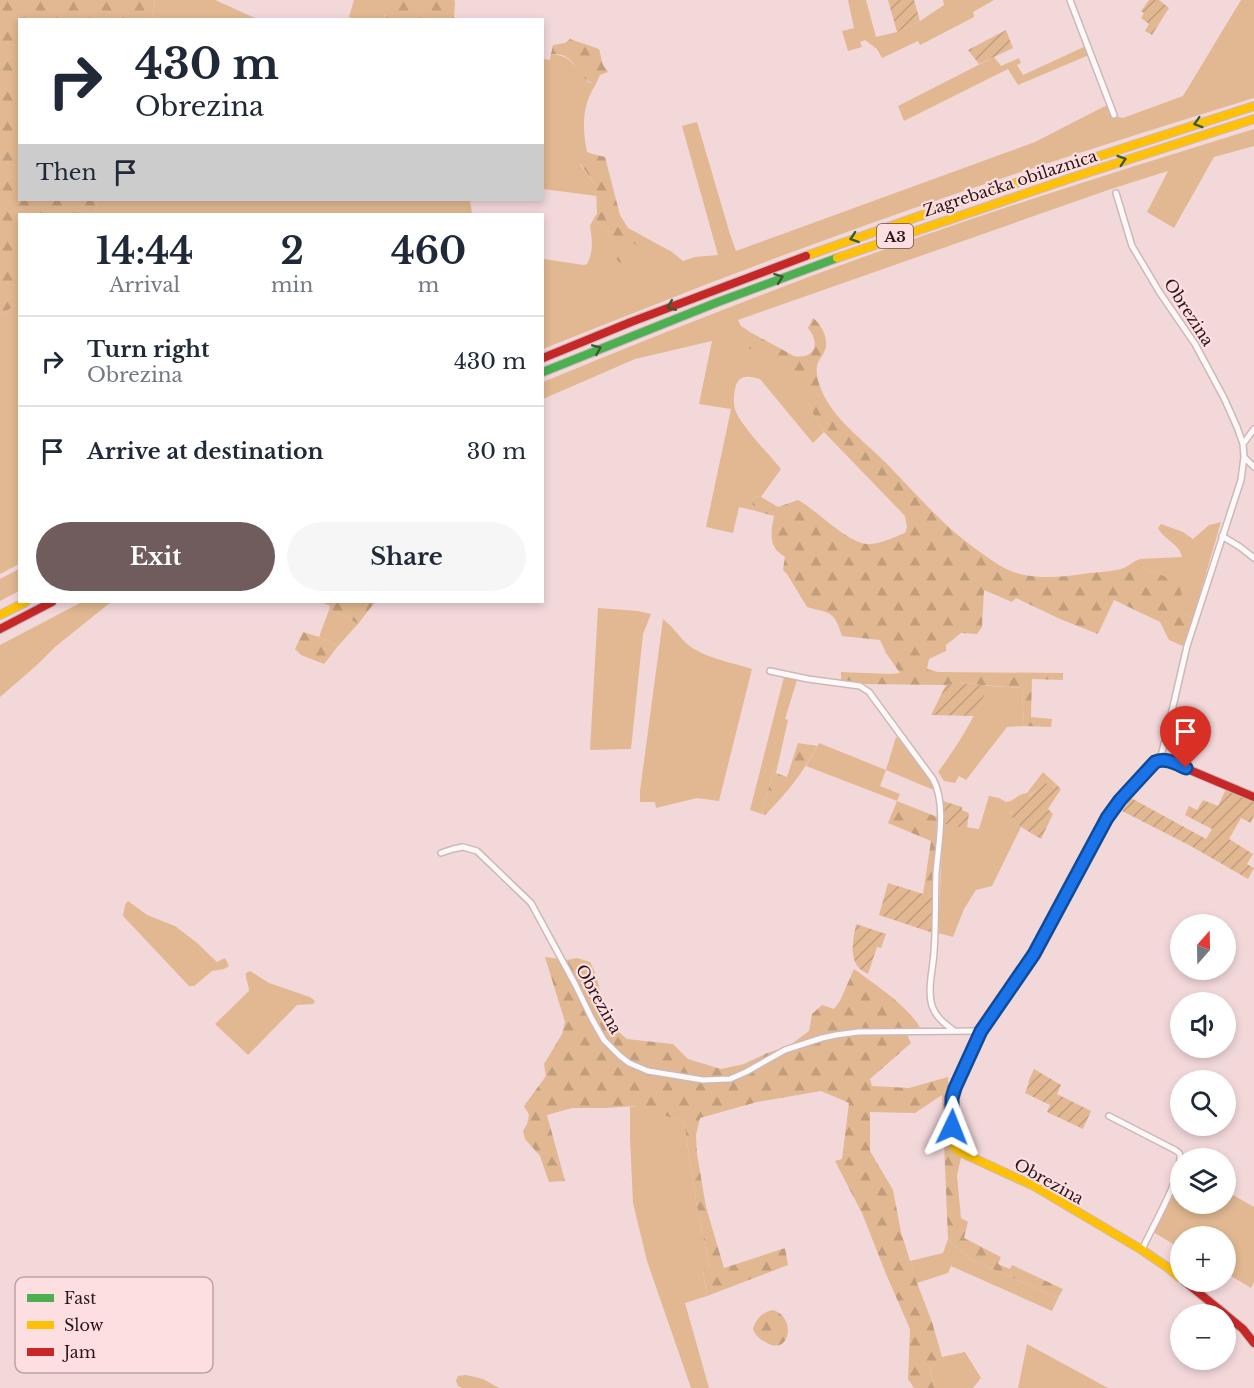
<!DOCTYPE html>
<meta charset="utf-8">
<style>
:root{--surface:#fff;--page:#f6f6f7;--text:#1f2937;--muted:#747a83;--line:#e0e1e3;--accent:#705b5d}
body{margin:0;font-family:"Libre Baskerville",serif;background:var(--page);color:var(--text);height:100vh;display:flex;flex-direction:column;font-size:22px;white-space:nowrap}
*{box-sizing:border-box;margin:0}
p{font-size:20px;color:var(--muted)}
.icon{flex:none;width:33px;height:33px;fill:none;stroke:currentColor;stroke-width:2;stroke-linecap:round;stroke-linejoin:round}
.map{position:relative;flex:1;overflow:hidden}
.panel{position:absolute;left:18px;top:213px;width:526px;height:390px;display:flex;flex-direction:column;background:var(--surface);border-radius:0px;box-shadow:0 3px 9px #0003}
.panel>*{flex:none}
.guide{position:absolute;left:18px;top:18px;width:526px;height:183px;border-radius:0px;box-shadow:0 3px 9px #0003;background:#fff;color:var(--text);overflow:hidden}
.needle{width:39px;rotate:20deg}
.buttons{position:absolute;left:1170px;top:914px;display:grid;gap:12px}
.buttons a{display:grid;place-items:center;width:66px;height:66px;border-radius:50%;background:var(--surface);box-shadow:0 3px 9px #0003;font-size:30px}
.pin{position:absolute;display:grid;place-items:center;width:51px;height:51px;color:#fff;margin:-62px -26px;border-radius:50% 50% 50% 0;rotate:-45deg;box-shadow:0 0 6px #0007}
.pin .icon{rotate:45deg}
.me{position:absolute;width:66px;margin:-33px;rotate:2deg;stroke-linejoin:round;filter:drop-shadow(0 0 4px #0008)}
.turn{display:flex;align-items:center;gap:21px;height:126px;padding:0 18px;font-size:27px}
.turn .icon{width:78px;height:78px;stroke-width:2.5}
.turn b{display:block;font-size:42px;line-height:51px}
.then{display:flex;align-items:center;height:57px;padding:0 18px;background:#0003;gap:12px;font-size:22px}
.eta{display:flex;justify-content:space-evenly;align-items:center;height:102px;text-align:center}
.eta b{font-size:36px;font-weight:700;line-height:42px}
.primary-button{display:flex;gap:12px;margin-top:auto;padding:12px 18px}
.primary-button a{flex:1;height:69px;border-radius:36px;background:var(--accent);color:#fff;font-size:24px;font-weight:700;line-height:69px;text-align:center}
.primary-button a+a{background:var(--page);color:var(--text)}
ul{padding:0;list-style:none}
li{display:flex;align-items:center;gap:18px;height:90px;padding:0 18px;border-top:2px solid var(--line)}
li div{flex:1}
li b{display:block;font-size:22px}
li em{font-style:normal}
.map>svg:first-child{display:block}
.green{fill:#e1b891}
.forest{fill:url(#forest-firs)}
.garden{fill:url(#garden-furrows)}
.lines{fill:none;stroke-linecap:round;stroke-linejoin:round}
.street-casing{stroke:#cdb8b9;stroke-width:8}
.fast-casing{stroke:#cdb8b9;stroke-width:10}
.slow-casing{stroke:#cdb8b9;stroke-width:10}
.jam-casing{stroke:#cdb8b9;stroke-width:10}
.street{stroke:#fdf9f9;stroke-width:5}
.fast{stroke:#4caf50;stroke-width:8}
.slow{stroke:#ffc107;stroke-width:8}
.jam{stroke:#c62828;stroke-width:8}
.oneway{stroke:#395b32}
.route-casing{stroke:#114b97;stroke-width:15}
.route{stroke:#1a73e8;stroke-width:10}
.labels{text-anchor:middle;dominant-baseline:central;stroke-width:4.5;stroke-linejoin:round;paint-order:stroke}
.shield{fill:#fedfe1;stroke:#695355;stroke-width:1.5}
.shield-label{font-size:15px;font-weight:bold;fill:#291719}
.street-label{font-size:16px;fill:#291719;stroke:#fedfe1}
.key{fill:#fedfe1;stroke:#bea3a5;stroke-width:1.5}
.key-label{font-size:16px;fill:#291719}
</style>
<div class="map">
<svg width="1254" height="1388" viewBox="0 0 1254 1388">
<defs>
<pattern id="forest-firs" width="22" height="20" patternUnits="userSpaceOnUse" patternTransform="scale(1.5)"><rect width="22" height="20" fill="#e1b891"/><path d="M5 1l3.5 6h-7zM16 11l3.5 6h-7z" fill="#c19d7c"/></pattern>
<pattern id="garden-furrows" width="10" height="10" patternUnits="userSpaceOnUse" patternTransform="scale(1.5)"><rect width="10" height="10" fill="#e1b891"/><path d="M-1 1l2-2M0 10L10 0M9 11l2-2" fill="none" stroke="#c19d7c"/></pattern>
</defs>
<rect width="100%" height="100%" fill="#f3d8da"/>
<path class="green" d="M155 0H215L257 19 153 20Z
M354 0H387L399 4 384 16 385 19H353L349 17Z
M848 0H866L876 37 897 32 920 21 944 5 943 0H994L973 12 974 17 920 45 918 41 882 58 877 49 865 40 860 42 862 47 848 51 842 31 854 28Z
M1241 0H1254V98C1106 144 959 190 814 244 723 277 633 313 543 349V259L584 265 587 264C594 251 592 239 590 226L594 218 599 224 610 232V240L628 241 674 259 663 254 661 246 672 252 683 261 695 257 718 255 682 126 697 122 730 234 736 251 1035 142 1107 105 1113 116 1123 118 1183 96Z
M1086 46 1089 55 1018 85 1008 69 904 121 898 106 994 57 1001 66 1019 58 1021 63 1017 65 1023 75Z
M551 54C573 56 575 67 588 82L596 84C582 105 582 127 587 152L593 154 580 164 596 186 597 196 543 189V59L550 60Z
M1254 129V146L1214 157 1174 228 1147 212 1168 171 1111 189 738 320 741 326 750 332 742 344 797 373 812 412 824 432 813 443 760 379C750 376 740 374 736 385 734 392 733 402 735 409 739 424 770 455 781 469L761 497 753 496 752 510 739 507 733 533 706 527 731 409 699 404 712 341 635 359 543 399V382C669 330 796 280 925 235 1034 197 1144 163 1254 129Z
M99 200H470L472 214H94Z
M19 302V564L0 574V316Z
M1221 522 1193 618 1183 614V600L1164 576 1143 568 1140 559 1182 557C1180 544 1164 540 1158 528L1161 524 1183 532 1193 539 1209 525Z
M19 569V591L0 601V579Z
M82 602H111L55 647 37 665 0 697V645Z
M598 608 638 611 651 614 643 634 631 749 590 750Z
M329 610C340 612 348 618 358 624L338 646 319 637Z
M663 619C672 626 678 635 686 643 703 658 731 662 752 669L719 801 697 798 656 808 655 802H640V791Z
M784 677 797 680 785 719 788 720 776 773 773 772 762 814 750 810Z
M988 686 1022 688 1024 726 1007 727 966 780 959 776 955 783 944 781 938 772C958 745 975 717 988 686Z
M896 737 901 739 931 780 936 791 886 770 880 786 900 794 897 801 806 766 819 743 886 770Z
M1043 772 1056 784 1054 788 1044 783 1009 813 1021 827 992 886 976 890 964 909 953 937 938 933 943 824 979 829 989 796 999 798 1006 802C1015 801 1017 794 1027 793Z
M128 901 147 915 175 926 196 942 217 962 225 958 229 966 224 969 212 971 194 986H189L123 916 125 905Z
M250 971 269 983 310 997 315 1001 313 1004 297 1005 248 1055 215 1024 249 991C249 985 245 979 246 973Z
M637 1106 684 1122 697 1207 710 1268 703 1272 707 1296 685 1303 709 1388H691L647 1261 633 1203 630 1138V1107Z
M1180 1184V1203H1226V1191L1254 1207V1282L1251 1288 1226 1273V1236H1180V1248L1153 1232Z
M948 1239 970 1259 1058 1298 1052 1311 951 1266 948 1273 917 1283 910 1261 943 1253Z
M1027 1344 1108 1388H1018Z
M965 1352 981 1378 973 1388H934L930 1367 942 1357Z
M466 1375 483 1379 499 1388H462L458 1386 456 1381 458 1376Z"/>
<path class="forest" d="M0 0H155L153 19 20 20V200H99L94 214H20L19 302 0 316Z
M387 0H454L455 2 454 19H385L384 17 390 9 398 5Z
M570 39 599 49 603 65 608 72 600 75 596 84C578 80 580 65 566 57 562 54 556 54 551 54L553 45 565 43Z
M593 154 605 157 620 215 628 228 661 246 664 254 674 259V262L628 241 629 260 621 263C610 257 610 244 610 232L599 224 594 218 597 214 596 186 580 163Z
M813 318C822 325 829 339 825 350 823 356 818 360 817 366 816 374 818 382 821 389 833 420 865 441 887 464 918 496 943 526 980 552 993 561 1004 570 1020 574 1041 579 1062 577 1083 574 1095 572 1113 572 1124 568 1130 565 1134 561 1140 559L1143 568 1164 576 1180 587 1183 600V614L1193 618 1183 646 1169 640 1160 622 1114 600 1098 634 1060 619 1016 598 1012 602 984 590 982 627 977 634 961 633 946 645V651L929 659 927 669 938 672 1063 673V680L1032 679 1031 717 1052 719 1051 727 1024 726 1022 688 981 685 972 683 946 685 863 684 841 681V672L891 674 900 673 886 653 880 640 842 636C834 610 831 614 807 607L787 574 783 570 785 557C781 554 776 551 774 546 770 540 772 524 774 516L752 510 753 496 761 497 778 507 798 500C817 510 849 545 869 544 881 544 894 537 905 533L907 527 905 516 824 432 812 412 796 373 741 344 750 332 794 356C808 359 819 351 813 336 812 333 810 331 808 328Z
M321 602H375L358 624C348 618 340 612 329 610L330 606Z
M303 632 319 637 338 646 324 664 301 655 295 649Z
M798 743 817 746C802 774 788 792 765 815L762 814 773 772 787 777Z
M897 801 937 817 933 897 923 894 931 841 888 823Z
M545 957 567 960 577 958 590 962 596 975 604 1007 615 1029 627 1039 673 1044 688 1059 721 1069 744 1064 767 1053 789 1046 809 1031 812 1014 822 1005 834 1009 840 1001 854 969C877 986 904 1003 920 1027L905 1030 911 1043 870 1079 872 1086 909 1088 948 1077C950 1093 944 1141 953 1152 954 1153 960 1156 961 1157L957 1176 961 1218 968 1222 964 1238 1001 1257 998 1264 1010 1269 1012 1265 1063 1289 1058 1298 970 1259 948 1239 942 1095 915 1113 870 1112V1151L893 1190 901 1232 917 1283 932 1322 942 1357 930 1367 934 1388H914L908 1379 910 1329 886 1274 862 1213 835 1161 842 1159 849 1103 821 1091 757 1102 700 1118 696 1135 697 1154 706 1207 724 1268 785 1248 788 1265 707 1296 703 1271 710 1268 697 1207 684 1122 636 1106 604 1108H572L547 1115 565 1181 549 1182 540 1156 525 1139 523 1131 527 1124 529 1115 524 1106 546 1076 544 1064 562 1034 565 1022Z
M773 1310C797 1317 790 1356 767 1343 760 1339 756 1337 753 1329 756 1319 762 1312 773 1310Z"/>
<path class="garden" d="M888 0H914L920 21 897 32Z
M1149 0H1159L1169 8 1152 35 1145 31 1149 24 1141 18 1144 13 1141 11Z
M1006 30 1013 48 979 64 968 50Z
M972 683 988 686 978 710 974 716 931 715 946 685Z
M1044 782 1054 788 1056 784 1061 789 1048 809 1053 814 1041 839 1021 827 1009 814 1024 797 1030 796Z
M1226 789 1254 800V815L1251 823 1241 818 1229 839 1253 854 1247 864 1254 868 1248 879 1189 845 1122 811 1131 798 1206 839 1212 829 1185 815 1189 806 1197 810 1203 800 1218 806Z
M943 801 962 807V810L969 813 967 828 943 824Z
M888 883 933 897V933L879 915Z
M856 924 886 934 881 948 877 947 868 974C865 972 862 971 860 969 848 958 854 937 856 924Z
M1034 1069 1061 1085 1057 1094 1091 1111 1083 1129 1047 1112 1050 1105 1025 1093 1029 1083 1028 1082Z"/>
<g class="lines">
<defs>
<path id="street" d="M1070 0 1114 115
M1116 193 1132 246 1160 293 1195 344 1224 398 1237 427 1243 444 1244 457 1241 480 1187 646 1168 728 1160 760
M1243 444 1254 429
M1244 457 1254 467
M1222 536 1240 547 1254 558
M770 671 808 679 860 686 869 692 933 779C947 805 938 845 936 874 935 900 936 926 934 952 933 969 927 990 932 1006 936 1017 944 1023 953 1030
M441 853 453 849 463 847 477 851 531 903 575 984 592 1019 604 1040 620 1056 629 1063 648 1071 703 1080 730 1079 746 1072 785 1050 822 1038 836 1035 858 1032 981 1031
M1109 1116 1175 1150C1179 1153 1180 1152 1180 1158 1180 1181 1152 1227 1142 1250"/>
<path id="fast" d="M543 372 718 302 837 258"/>
<path id="slow" d="M806 256 985 193 1254 106
M837 258 1074 177 1254 119
M0 615 26 602
M1035 952 981 1031 959 1076 952 1098 951 1113 954 1147 958 1151 1034 1186 1142 1250 1167 1267 1180 1278"/>
<path id="jam" d="M543 358 631 322 806 256
M0 629 52 602
M1035 952C1050 925 1064 897 1079 870 1099 832 1122 783 1160 760L1173 763 1254 797
M1184 1281 1225 1314
M1226 1315 1243 1329 1254 1343"/>
</defs>
<use href="#street" class="street-casing"/>
<use href="#fast" class="fast-casing"/>
<use href="#slow" class="slow-casing"/>
<use href="#jam" class="jam-casing"/>
<use href="#street" class="street"/>
<use href="#fast" class="fast"/>
<use href="#slow" class="slow"/>
<use href="#jam" class="jam"/>
</g>
<defs><path id="oneway-chevron" d="M-2-3.5L2.5 0L-2 3.5" fill="none" stroke-width="1.6" stroke-linecap="round" stroke-linejoin="round" transform="scale(1.5)"/></defs>
<g class="oneway">
<use href="#oneway-chevron" transform="translate(1198 123) rotate(163)"/>
<use href="#oneway-chevron" transform="translate(1122 160) rotate(-18)"/>
<use href="#oneway-chevron" transform="translate(854 238) rotate(161)"/>
<use href="#oneway-chevron" transform="translate(779 278) rotate(-20)"/>
<use href="#oneway-chevron" transform="translate(671 306) rotate(159)"/>
<use href="#oneway-chevron" transform="translate(597 349) rotate(-23)"/>
</g>
<g class="lines">
<defs>
<path id="route" d="M952 1127V1098L955 1088 981 1031 1034 954 1107 818 1120 800 1155 762C1165 757 1177 764 1186 768"/>
</defs>
<use href="#route" class="route-casing"/>
<use href="#route" class="route"/>
</g>
<g class="labels">
<rect class="shield" x="877" y="224" width="36" height="24" rx="4.5"/>
<g class="shield-label">
<text x="895" y="236">A3</text>
</g>
<g class="street-label">
<text transform="translate(1010 183) rotate(-18)">Zagrebačka obilaznica</text>
<text transform="translate(1189 312) rotate(57)">Obrezina</text>
<text transform="translate(599 999) rotate(61)">Obrezina</text>
<text transform="translate(1049 1181) rotate(29)">Obrezina</text>
</g>
</g>
<rect x="15" y="1277" width="198" height="96" rx="9" class="key"/>
<rect x="27" y="1294" width="27" height="8" fill="#4caf50"/>
<rect x="27" y="1321" width="27" height="8" fill="#ffc107"/>
<rect x="27" y="1348" width="27" height="8" fill="#c62828"/>
<g class="key-label">
<text x="64" y="1304">Fast</text>
<text x="64" y="1331">Slow</text>
<text x="64" y="1358">Jam</text>
</g>
</svg>
<div class="buttons">
<a><svg class="needle" viewBox="-14 -14 28 28"><path d="M0-13l5 13h-10z" fill="#e53935"/><path d="M0 13l5-13h-10z" fill="#747a83"/></svg></a>
<a><svg class="icon" aria-label="sound" viewBox="0 0 24 24"><path d="M4 9h4l5-4v14l-5-4H4zM17 9q2 3 0 6"/></svg></a>
<a><svg class="icon" aria-label="search" viewBox="0 0 24 24"><circle cx="10" cy="10" r="6"/><path d="M15 15l6 6"/></svg></a>
<a><svg class="icon" aria-label="layers" viewBox="0 0 24 24"><path d="M12 4l9 5-9 5-9-5zM3 14l9 5 9-5"/></svg></a>
<a>+</a>
<a>−</a>
</div>
<div class="pin" style="left:1186px;top:768px;background:#d93025"><svg class="icon" aria-label="arrive" viewBox="0 0 24 24"><path d="M6 21V4h12l-3 4 3 4H6"/></svg></div>
<svg class="me" style="left:952px;top:1127px" viewBox="-20 -20 40 40"><path d="M0-17L14 15 0 8-14 15z" fill="#1a73e8" stroke="#fff" stroke-width="4"/></svg>
<div class="guide">
<div class="turn"><svg class="icon" aria-label="right" viewBox="0 0 24 24"><path d="M7 20v-9h11M14 6l5 5-5 5"/></svg><div><b>430 m</b>Obrezina</div></div>
<div class="then">Then<svg class="icon" aria-label="arrive" viewBox="0 0 24 24"><path d="M6 21V4h12l-3 4 3 4H6"/></svg></div>
</div>
<section class="panel">
<div class="eta">
<div><b>14:44</b><p>Arrival</p></div>
<div><b>2</b><p>min</p></div>
<div><b>460</b><p>m</p></div>
</div>
<ul>
<li><svg class="icon" aria-label="right" viewBox="0 0 24 24"><path d="M7 20v-9h11M14 6l5 5-5 5"/></svg><div><b>Turn right</b><p>Obrezina</p></div><em>430 m</em></li>
<li><svg class="icon" aria-label="arrive" viewBox="0 0 24 24"><path d="M6 21V4h12l-3 4 3 4H6"/></svg><div><b>Arrive at destination</b></div><em>30 m</em></li>
</ul>
<div class="primary-button"><a>Exit</a><a>Share</a></div>
</section>
</div>
